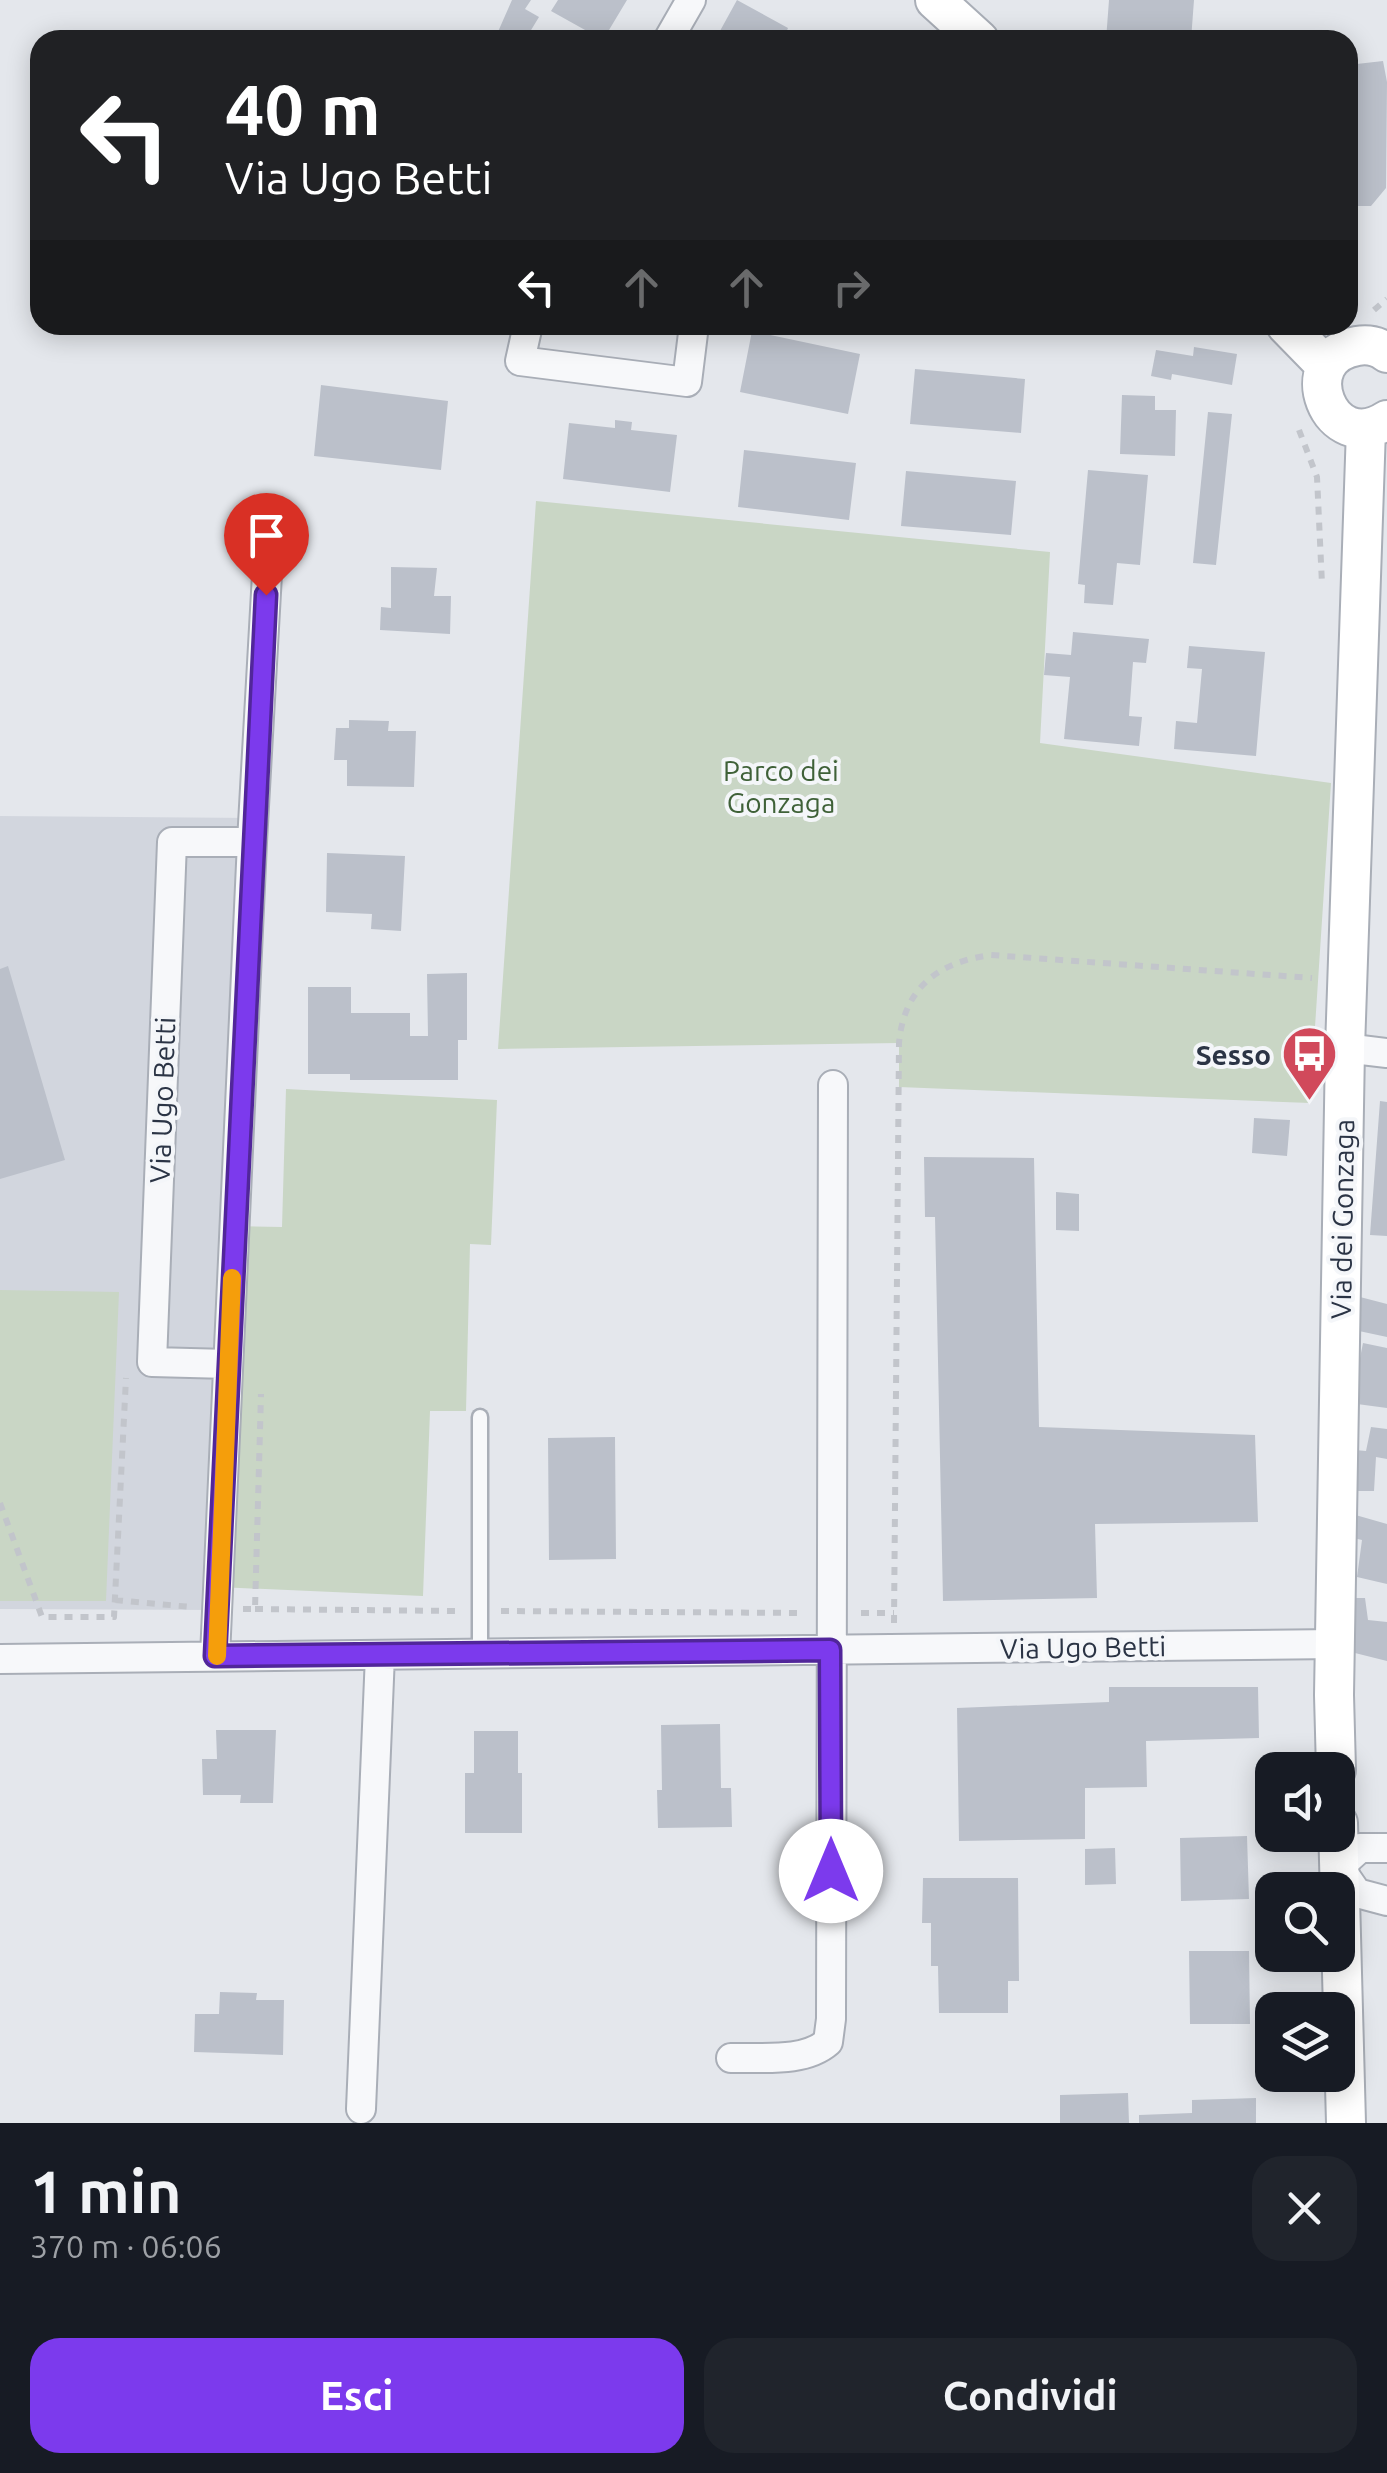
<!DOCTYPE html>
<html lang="it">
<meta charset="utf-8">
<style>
:root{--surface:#171b24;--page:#20242c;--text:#f1f3f6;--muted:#9ea1a6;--accent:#7c3aed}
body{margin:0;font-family:Ubuntu,sans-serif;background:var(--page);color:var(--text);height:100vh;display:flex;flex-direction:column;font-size:38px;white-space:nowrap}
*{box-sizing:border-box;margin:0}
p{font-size:32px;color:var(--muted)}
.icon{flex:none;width:55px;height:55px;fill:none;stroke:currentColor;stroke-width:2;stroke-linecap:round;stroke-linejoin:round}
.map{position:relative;height:2123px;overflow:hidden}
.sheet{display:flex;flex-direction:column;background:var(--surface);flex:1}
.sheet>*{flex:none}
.guide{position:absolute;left:30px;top:30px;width:1328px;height:305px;border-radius:30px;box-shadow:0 5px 25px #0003;background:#202124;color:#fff;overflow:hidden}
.fabs{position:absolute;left:1255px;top:1752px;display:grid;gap:20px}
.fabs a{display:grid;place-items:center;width:100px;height:100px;border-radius:20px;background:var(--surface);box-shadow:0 5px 25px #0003;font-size:50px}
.pin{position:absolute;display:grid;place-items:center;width:85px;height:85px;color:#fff;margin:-102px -42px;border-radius:50% 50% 50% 0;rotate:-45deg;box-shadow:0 0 10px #0007}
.pin .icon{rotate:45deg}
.me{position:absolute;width:110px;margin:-55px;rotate:0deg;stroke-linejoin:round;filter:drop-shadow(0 0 8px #0008)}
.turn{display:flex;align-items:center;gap:35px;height:210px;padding:0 30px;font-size:45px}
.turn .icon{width:130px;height:130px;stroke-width:2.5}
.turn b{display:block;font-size:70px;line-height:85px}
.lanes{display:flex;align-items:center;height:95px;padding:0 30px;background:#0003;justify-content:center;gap:50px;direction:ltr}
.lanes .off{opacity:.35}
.round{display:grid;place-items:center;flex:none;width:105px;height:105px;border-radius:30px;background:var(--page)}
.headline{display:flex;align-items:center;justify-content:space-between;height:170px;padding:0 30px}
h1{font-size:60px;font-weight:700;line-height:75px}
.button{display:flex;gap:20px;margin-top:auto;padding:20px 30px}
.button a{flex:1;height:115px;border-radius:30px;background:var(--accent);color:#fff;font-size:40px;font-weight:700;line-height:115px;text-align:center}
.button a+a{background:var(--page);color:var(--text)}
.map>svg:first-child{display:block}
.built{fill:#d2d6de}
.green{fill:#c9d6c5}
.building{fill:#bbc0ca}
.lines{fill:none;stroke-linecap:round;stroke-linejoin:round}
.lane-casing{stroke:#a9aeb7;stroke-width:19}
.street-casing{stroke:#a9aeb7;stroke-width:32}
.secondary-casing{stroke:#a9aeb7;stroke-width:42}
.path{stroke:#c2c5cb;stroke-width:6;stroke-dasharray:8 8;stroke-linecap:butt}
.lane{stroke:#f7f8fa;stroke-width:14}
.street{stroke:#f7f8fa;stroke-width:28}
.secondary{stroke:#fff;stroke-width:38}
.route-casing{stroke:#51269a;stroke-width:25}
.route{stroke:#7c3aed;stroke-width:18}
.slow{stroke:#f59e0b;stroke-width:18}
.labels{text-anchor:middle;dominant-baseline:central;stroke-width:8;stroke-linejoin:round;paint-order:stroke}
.park-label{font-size:28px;fill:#3f6138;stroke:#f4f6f9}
.poi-label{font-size:28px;font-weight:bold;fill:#2b3445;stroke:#f4f6f9;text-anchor:end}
.street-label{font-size:28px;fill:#2b3445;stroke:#f4f6f9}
</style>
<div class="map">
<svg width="1387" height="2123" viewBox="0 0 1387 2123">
<rect width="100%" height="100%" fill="#e4e7ec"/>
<path class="built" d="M0 816 253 818 216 1610 0 1609Z"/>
<path class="green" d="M536 501 1050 552 1040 743 1331 783 1310 1103 899 1087V1043L498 1049Z
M286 1089 497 1100 491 1245 470 1244 466 1411H430L423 1596 218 1587 234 1226 282 1227Z
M0 1290 119 1292 106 1601H0Z"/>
<path class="building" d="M512 0H531L525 9 539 17 525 40H508L497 34Z
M558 0H627L603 40 551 11Z
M737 0 788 28 783 40H715Z
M1109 0H1194L1191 40H1106Z
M1383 61 1387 82 1386 188 1371 206H1348V65Z
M752 331 860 354 848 414 740 392Z
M1194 347 1237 354 1232 385 1172 374 1171 380 1151 376 1156 350 1193 356Z
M915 369 1025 379 1021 433 910 424Z
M321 385 448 401 441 470 314 456Z
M1122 395 1155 396V410H1176L1175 456 1120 454Z
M1208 412 1232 414 1216 565 1193 563Z
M615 420 632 422 631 430 677 435 670 492 563 479 569 423 615 428Z
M744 450 856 463 849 520 738 507Z
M1088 470 1148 475 1140 565 1117 563 1113 605 1084 603 1085 585 1078 584Z
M906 471 1016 481 1011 535 901 526Z
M391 567 437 568 434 596H451L450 634 380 630 381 607 391 608Z
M1073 632 1149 639 1146 663 1133 662 1129 716 1142 717 1139 746 1064 739 1070 677 1044 675 1046 653 1071 655Z
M1189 646 1265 652 1256 756 1174 749 1176 721 1197 723 1202 669 1187 668Z
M349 720 389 721 388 731H416L414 787 347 786V760H334L336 728H349Z
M327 853 405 856 401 931 371 929 372 914 326 912Z
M8 966 65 1160 0 1179V969Z
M467 973V1040H458V1080H350V1074H308V987H351V1013H410V1036H428L427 974Z
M1380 1101 1387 1102V1236L1370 1235Z
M1254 1118 1290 1120 1287 1156 1252 1153Z
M924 1157 1034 1158 1039 1427 1255 1435 1258 1522 1095 1524 1097 1598 943 1601 935 1217H925Z
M1056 1192 1079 1194V1231L1056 1230Z
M1360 1297 1387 1304V1337L1359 1331Z
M1363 1343 1387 1348V1408L1357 1404 1358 1368Z
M1371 1427 1387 1429V1459L1376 1457 1374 1491H1353L1355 1450 1366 1451Z
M615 1437 616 1559 549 1560 548 1438Z
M1352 1514 1387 1524V1584L1357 1577 1362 1540 1349 1537Z
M1351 1598H1365L1368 1620 1387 1622V1661L1351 1652Z
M1109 1687H1258L1259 1738 1146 1741 1147 1787 1085 1788V1839L959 1841 957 1708 1109 1702Z
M720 1724 721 1788H731L732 1827 658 1828 657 1790H662L661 1725Z
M216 1730H276L273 1803H240L241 1795H203L202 1759H217Z
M474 1731H518V1773H522V1833H465V1773H474Z
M1247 1836 1249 1899 1181 1901 1180 1838Z
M1115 1848 1116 1884 1085 1885V1849Z
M923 1878H1018L1019 1981H1008V2013H939L938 1966H931V1923H922Z
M1189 1951H1249L1250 2024H1190Z
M220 1992 257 1993 256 2000H284L283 2055 194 2052 195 2014H219Z
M1128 2093 1129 2123H1060V2095Z
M1256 2098V2123H1139V2115L1192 2113V2100Z"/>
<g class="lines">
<defs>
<path id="lane" d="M480 1653V1417"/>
<path id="street" d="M668 40 691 0
M528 325 520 361 687 382 694 325
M1345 1048 1387 1053
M228 1364 152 1362 172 842H252
M215 1656 252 842 270 521
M0 1659 1336 1644
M1387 1848H1360L1339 1867 1357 1893 1387 1901
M731 2058C762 2057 804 2063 828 2042L831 2019 833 1085
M361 2109 380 1655"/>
<path id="secondary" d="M935 0 979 40
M1286 325 1326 366
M1387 353C1378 346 1368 344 1357 346 1291 357 1329 458 1387 420
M1336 1770 1334 1695 1345 1048 1366 429
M1338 1823 1346 2123"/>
</defs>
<use href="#lane" class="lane-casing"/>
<use href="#street" class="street-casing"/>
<use href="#secondary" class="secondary-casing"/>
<path class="path" d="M1374 310 1387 299
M1299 430 1317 477 1322 584
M0 1503 42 1617H114L126 1378
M115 1600 191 1607
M243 1609H255L261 1394
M255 1609 459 1611
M501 1611 804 1613
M861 1613H894
M894 1623 899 1043C904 988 938 962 991 955L1312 978"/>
<use href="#lane" class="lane"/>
<use href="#street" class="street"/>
<use href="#secondary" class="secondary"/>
</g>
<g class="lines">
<defs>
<path id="route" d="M266 595 215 1656 830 1650 831 1871"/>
</defs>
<use href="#route" class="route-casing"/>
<use href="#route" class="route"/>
<path class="slow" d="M217 1656 232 1278"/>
</g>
<defs>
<symbol id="bus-pin" viewBox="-11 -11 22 30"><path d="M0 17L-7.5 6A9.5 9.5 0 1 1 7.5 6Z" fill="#d1495b" stroke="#f4f6f9"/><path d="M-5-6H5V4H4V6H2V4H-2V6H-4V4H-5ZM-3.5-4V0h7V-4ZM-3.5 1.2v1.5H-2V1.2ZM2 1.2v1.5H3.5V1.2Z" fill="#fff"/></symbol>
</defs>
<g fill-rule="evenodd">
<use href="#bus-pin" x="1278" y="1022" width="63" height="86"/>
</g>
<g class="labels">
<g class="park-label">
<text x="781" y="770">Parco dei<tspan x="781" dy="32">Gonzaga</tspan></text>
</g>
<g class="poi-label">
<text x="1271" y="1054">Sesso</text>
</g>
<g class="street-label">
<text transform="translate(162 1100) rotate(-88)">Via Ugo Betti</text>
<text transform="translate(1342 1219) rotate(-89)">Via dei Gonzaga</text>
<text transform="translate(1083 1647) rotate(-1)">Via Ugo Betti</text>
</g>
</g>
</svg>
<div class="fabs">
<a><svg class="icon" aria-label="sound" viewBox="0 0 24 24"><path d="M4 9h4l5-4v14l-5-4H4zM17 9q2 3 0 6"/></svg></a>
<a><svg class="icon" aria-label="search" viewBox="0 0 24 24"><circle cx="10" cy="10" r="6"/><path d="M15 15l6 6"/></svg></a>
<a><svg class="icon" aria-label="layers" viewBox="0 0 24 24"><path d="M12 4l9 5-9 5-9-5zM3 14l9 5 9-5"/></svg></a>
</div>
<div class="pin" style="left:266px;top:595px;background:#d93025"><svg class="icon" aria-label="arrive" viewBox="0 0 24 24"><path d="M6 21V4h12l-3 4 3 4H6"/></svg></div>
<svg class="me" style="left:831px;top:1871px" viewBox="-20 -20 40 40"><circle r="19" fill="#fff"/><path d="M0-13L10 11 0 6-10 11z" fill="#7c3aed"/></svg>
<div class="guide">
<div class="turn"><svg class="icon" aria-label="left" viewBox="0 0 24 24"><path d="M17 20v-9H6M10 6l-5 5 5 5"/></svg><div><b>40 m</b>Via Ugo Betti</div></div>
<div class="lanes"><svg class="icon" aria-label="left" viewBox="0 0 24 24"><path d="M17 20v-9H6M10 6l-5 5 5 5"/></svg><svg class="icon off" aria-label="ahead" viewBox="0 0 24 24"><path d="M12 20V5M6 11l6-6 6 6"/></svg><svg class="icon off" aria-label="ahead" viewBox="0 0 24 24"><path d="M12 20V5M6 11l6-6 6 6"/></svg><svg class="icon off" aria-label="right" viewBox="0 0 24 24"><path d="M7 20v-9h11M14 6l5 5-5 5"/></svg></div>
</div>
</div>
<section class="sheet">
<div class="headline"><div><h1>1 min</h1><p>370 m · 06:06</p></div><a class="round"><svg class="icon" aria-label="close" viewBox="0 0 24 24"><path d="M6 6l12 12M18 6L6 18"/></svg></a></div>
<div class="button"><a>Esci</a><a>Condividi</a></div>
</section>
